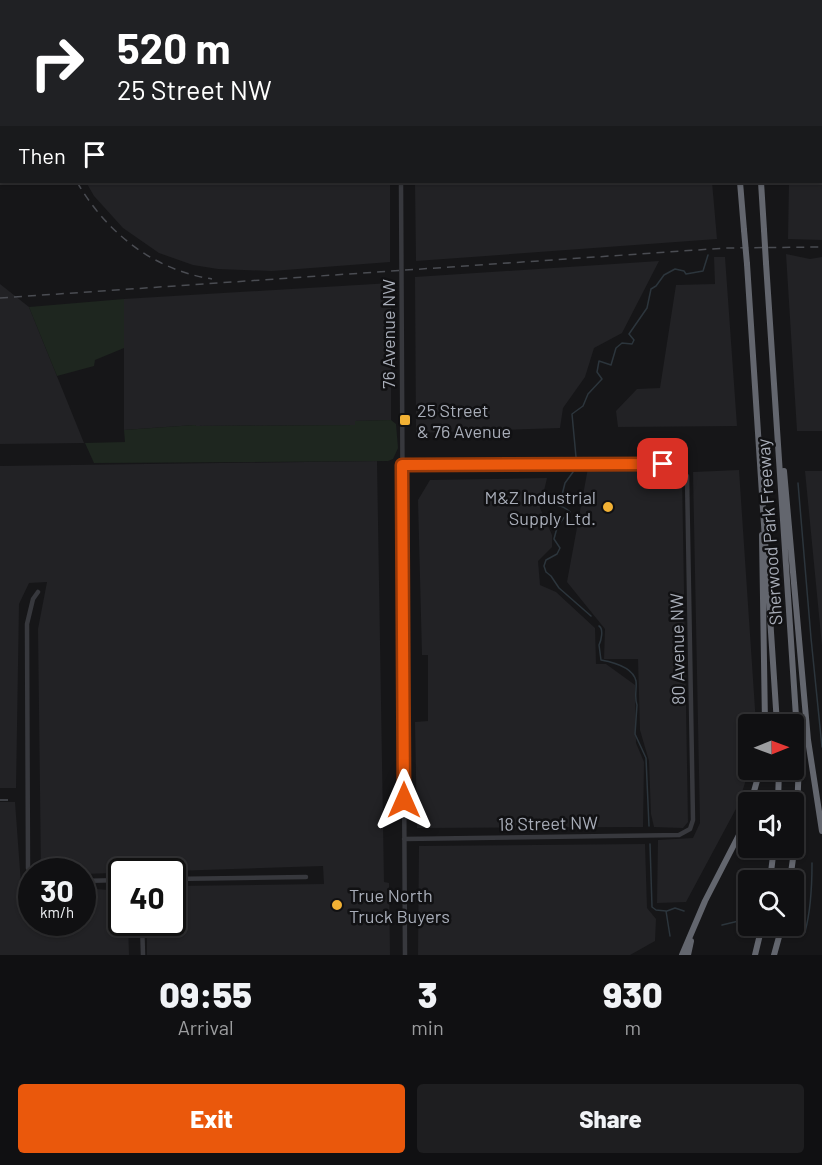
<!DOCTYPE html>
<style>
:root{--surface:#101012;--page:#1e1e20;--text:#f1f3f6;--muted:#9c9d9f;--line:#303032;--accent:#ea580c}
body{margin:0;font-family:Barlow,sans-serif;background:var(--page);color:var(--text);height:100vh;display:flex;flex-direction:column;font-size:22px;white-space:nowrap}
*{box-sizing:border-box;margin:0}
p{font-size:20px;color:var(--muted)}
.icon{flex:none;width:33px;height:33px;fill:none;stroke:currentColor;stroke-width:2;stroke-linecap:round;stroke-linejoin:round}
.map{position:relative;height:955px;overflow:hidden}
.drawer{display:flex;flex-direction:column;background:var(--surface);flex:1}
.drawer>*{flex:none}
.top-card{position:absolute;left:0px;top:0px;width:822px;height:183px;box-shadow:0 2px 4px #0004,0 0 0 2px var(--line);background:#202124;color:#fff;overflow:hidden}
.needle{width:39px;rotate:89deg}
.fabs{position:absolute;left:738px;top:714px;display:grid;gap:12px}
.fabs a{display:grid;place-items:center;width:66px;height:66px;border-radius:6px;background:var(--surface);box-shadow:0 2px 4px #0004,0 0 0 2px var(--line);font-size:30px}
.speed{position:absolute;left:18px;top:858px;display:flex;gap:12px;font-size:30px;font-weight:700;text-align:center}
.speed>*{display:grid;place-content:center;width:78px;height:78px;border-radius:50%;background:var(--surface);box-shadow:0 2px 4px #0004,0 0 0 2px var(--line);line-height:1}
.speed small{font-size:15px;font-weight:400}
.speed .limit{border:3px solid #111;border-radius:9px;background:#fff;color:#111}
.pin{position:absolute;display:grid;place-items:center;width:51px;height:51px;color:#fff;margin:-26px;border-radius:12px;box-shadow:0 3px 9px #0006}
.me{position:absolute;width:66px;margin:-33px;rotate:0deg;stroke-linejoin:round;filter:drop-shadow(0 0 4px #0008)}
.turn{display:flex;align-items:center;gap:21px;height:126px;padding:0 18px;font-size:27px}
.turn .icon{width:78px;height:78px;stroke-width:2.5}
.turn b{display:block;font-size:42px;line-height:51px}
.then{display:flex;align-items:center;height:57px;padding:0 18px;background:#0003;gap:12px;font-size:22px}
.eta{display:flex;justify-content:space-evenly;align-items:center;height:102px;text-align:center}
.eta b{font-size:36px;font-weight:800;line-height:42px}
.action{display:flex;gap:12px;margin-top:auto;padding:12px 18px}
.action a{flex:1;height:69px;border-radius:6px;background:var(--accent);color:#fff;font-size:24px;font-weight:800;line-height:69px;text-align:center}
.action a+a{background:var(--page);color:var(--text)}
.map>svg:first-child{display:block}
.built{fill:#222225}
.green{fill:#1e261f}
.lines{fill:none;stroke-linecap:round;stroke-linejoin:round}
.stream{stroke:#2c353c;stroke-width:1.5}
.minor{stroke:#37383d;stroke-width:4.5}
.highway{stroke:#63666e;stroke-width:6}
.rail{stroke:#4a4c52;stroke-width:1.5;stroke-dasharray:8 6;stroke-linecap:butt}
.highway-bridge{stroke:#63666e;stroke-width:6}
.route-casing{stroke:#983908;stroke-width:15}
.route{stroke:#ea580c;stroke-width:10}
.poi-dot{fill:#f2b134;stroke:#111113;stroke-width:2}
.labels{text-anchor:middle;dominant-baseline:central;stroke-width:5;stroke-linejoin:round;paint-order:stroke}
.street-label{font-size:18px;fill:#a8adb8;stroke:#111113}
.poi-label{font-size:18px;fill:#a8adb8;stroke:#111113;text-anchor:start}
</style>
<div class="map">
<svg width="822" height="955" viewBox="0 0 822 955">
<rect width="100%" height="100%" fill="#161618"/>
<path class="built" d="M60 0H389V1L60 2Z
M415 0H690V1L415 2Z
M798 0H822V240L788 239 789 182H820V2L797 1Z
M86 182H390V262L272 271 218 269 193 265 159 253 123 228 94 196Z
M415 182H712L717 239 416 261Z
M786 254 810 259 822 257V431H797Z
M714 257H725L737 426 618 427 616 411 637 389 660 388 676 285 715 284Z
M659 261 622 333 594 348 585 377 563 408 560 428 416 433 415 277Z
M391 283V420L356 421 355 425 196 426 195 425 124 430V299Z
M0 284 29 307 84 443 0 444Z
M377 461 384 882 389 883 390 955H147V923L172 922 173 886 324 884 323 866 83 874 82 872 41 871 38 629 47 582 29 583 19 604 16 788H0V466Z
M670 467 682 475 688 822 683 828 654 827 651 814 649 761 640 730 638 659H604L605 629 567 582 588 468Z
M739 470 756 724H748L749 770 738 805 686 902 657 903 658 840 693 838 700 823 693 472Z
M805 471H822V646Z
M547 478 540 508 552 535V547L538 561 540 585 556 592 595 628 596 664H606L635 685 636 743 644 762 643 827 417 828 415 722 428 721V655H422L418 500 430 480Z
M0 802H15L21 884 31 885 32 922H82L83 888 121 891 122 922 128 923 129 955H0Z
M645 844 647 908 656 919 655 941 630 955H418L419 846Z"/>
<path class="green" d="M124 299V348L95 360 94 366 57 376 29 307Z
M391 420 396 424 398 448 393 459 388 461 94 463 85 443 125 442 124 430 195 425 196 426 355 425V421Z"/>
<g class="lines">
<path class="stream" d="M820 128H822
M576 457 572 414 583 406 588 394 602 379 597 372 599 361 611 365 616 348 622 343 632 344 634 340 629 334 647 308 651 289 656 286 664 275 675 269 684 271 686 274 703 271 708 255
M573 472 565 483 562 495 550 502C556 506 564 505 570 512 561 519 556 528 554 539L560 548 557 554 546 560 544 566 546 572 551 576 559 588 591 616
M798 483 811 638 822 747
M599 626C604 629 601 641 599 645L601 660C612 662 633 667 636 681 637 689 634 697 637 705L635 734 646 758 649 826
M650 844 652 907 656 910 666 911 670 936
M667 911 675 908 684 911
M722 925 747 919
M801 931 805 932C811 910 812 886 812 863"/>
<path class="minor" d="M400 2V0
M401 182 405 955
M402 465 663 464C675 464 680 466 687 476L693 820 690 829 679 835 404 839
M32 874 28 868 27 624 33 599 38 592
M172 879 306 877
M82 881 122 880
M142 922 143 955"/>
<path class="highway" d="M703 0 704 2
M728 0V2
M748 0V2
M775 2 776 0
M740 182 744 230
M761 182 764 230
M766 263 799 762 796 837 790 880
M747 264 777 724
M784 471 808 740 822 831
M762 535 765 724
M751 802 760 770
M778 802 779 770
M770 880 774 848
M682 955 705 901 740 833 748 810
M688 955 691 941
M755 955 762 926
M774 955 782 926"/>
<path class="rail" d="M50 0V2
M77 182C106 232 153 270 212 279
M0 298 726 248 822 247
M0 800H10"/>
<path class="highway-bridge" d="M744 230 747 264
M764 230 766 263"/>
</g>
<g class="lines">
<defs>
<path id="route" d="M404 800 402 465 663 464"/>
</defs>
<use href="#route" class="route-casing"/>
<use href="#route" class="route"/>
</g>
<g class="poi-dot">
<rect x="399" y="414" width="12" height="12" rx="3"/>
<circle cx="608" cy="507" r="6"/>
<circle cx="337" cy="905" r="6"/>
</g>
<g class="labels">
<g class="street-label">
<text transform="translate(388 334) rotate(-90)">76 Avenue NW</text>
<text transform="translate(769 532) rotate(-94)">Sherwood Park Freeway</text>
<text transform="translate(677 649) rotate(-91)">80 Avenue NW</text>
<text transform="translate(548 823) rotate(-1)">18 Street NW</text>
</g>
<g class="poi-label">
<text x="417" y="410">25 Street<tspan x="417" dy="21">&amp; 76 Avenue</tspan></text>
<text x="596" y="497" text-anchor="end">M&amp;Z Industrial<tspan x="596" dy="21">Supply Ltd.</tspan></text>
<text x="349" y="895">True North<tspan x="349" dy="21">Truck Buyers</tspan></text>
</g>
</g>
</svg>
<div class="fabs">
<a><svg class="needle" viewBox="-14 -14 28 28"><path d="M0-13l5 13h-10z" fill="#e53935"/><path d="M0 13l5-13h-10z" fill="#9c9d9f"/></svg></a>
<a><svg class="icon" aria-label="sound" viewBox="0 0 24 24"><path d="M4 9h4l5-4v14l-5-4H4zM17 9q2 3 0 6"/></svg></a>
<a><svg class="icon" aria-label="search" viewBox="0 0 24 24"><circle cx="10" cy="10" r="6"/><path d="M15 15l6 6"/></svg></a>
</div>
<div class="speed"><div>30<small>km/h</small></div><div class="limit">40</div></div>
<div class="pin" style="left:663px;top:464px;background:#d93025"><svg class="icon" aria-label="arrive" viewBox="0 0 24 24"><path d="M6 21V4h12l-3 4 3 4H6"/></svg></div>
<svg class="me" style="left:404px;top:800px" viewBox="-20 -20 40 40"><path d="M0-17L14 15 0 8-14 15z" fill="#ea580c" stroke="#fff" stroke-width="4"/></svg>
<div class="top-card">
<div class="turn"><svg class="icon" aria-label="right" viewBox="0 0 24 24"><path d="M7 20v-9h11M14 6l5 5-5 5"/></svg><div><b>520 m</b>25 Street NW</div></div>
<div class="then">Then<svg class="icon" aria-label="arrive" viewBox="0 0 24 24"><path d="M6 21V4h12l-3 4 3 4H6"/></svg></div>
</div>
</div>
<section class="drawer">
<div class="eta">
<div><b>09:55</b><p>Arrival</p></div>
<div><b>3</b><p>min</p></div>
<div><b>930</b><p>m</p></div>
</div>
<div class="action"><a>Exit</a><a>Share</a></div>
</section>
